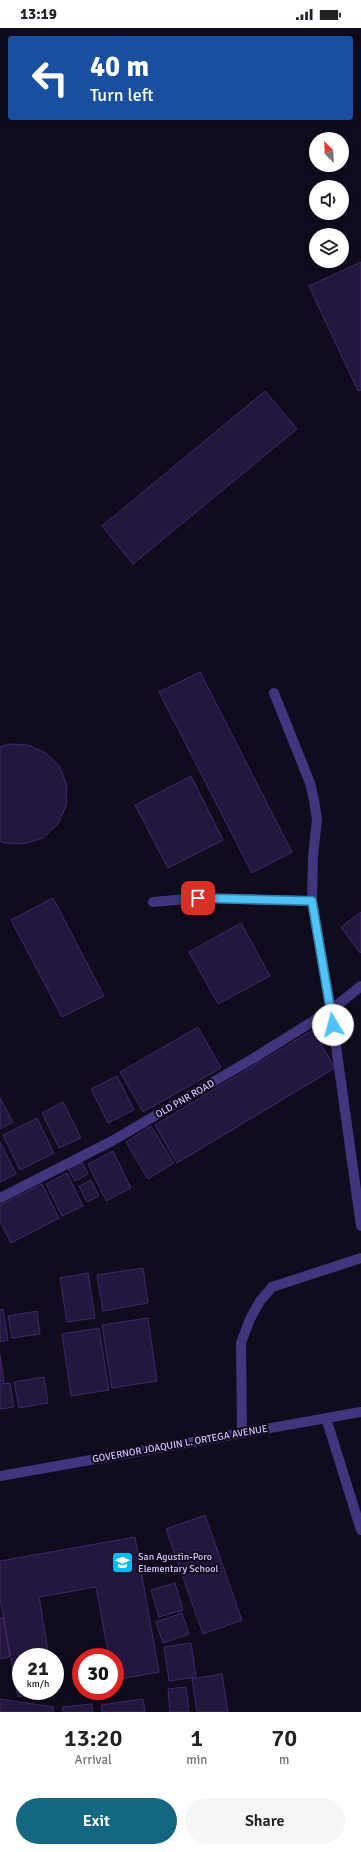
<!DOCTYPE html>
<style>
:root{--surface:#fff;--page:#f6f6f6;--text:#222;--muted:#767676;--accent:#136780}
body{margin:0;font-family:Signika,sans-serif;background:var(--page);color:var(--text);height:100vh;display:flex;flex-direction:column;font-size:15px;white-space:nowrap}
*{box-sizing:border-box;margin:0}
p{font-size:13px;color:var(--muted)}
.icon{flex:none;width:22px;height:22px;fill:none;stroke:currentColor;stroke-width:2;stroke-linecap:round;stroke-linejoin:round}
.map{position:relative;height:1684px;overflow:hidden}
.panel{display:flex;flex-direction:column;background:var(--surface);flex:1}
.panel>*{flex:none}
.hud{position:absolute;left:8px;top:8px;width:345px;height:84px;border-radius:4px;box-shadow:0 2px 10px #0003;background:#1a4fa0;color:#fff;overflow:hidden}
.needle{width:26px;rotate:336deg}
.fabs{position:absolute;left:309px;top:104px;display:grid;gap:8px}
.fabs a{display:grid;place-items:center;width:40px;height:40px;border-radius:50%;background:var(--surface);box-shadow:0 2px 10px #0003;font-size:20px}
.speed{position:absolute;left:12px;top:1620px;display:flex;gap:8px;font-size:20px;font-weight:700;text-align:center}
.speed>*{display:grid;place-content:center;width:52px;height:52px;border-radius:50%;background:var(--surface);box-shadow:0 2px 10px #0003;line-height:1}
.speed small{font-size:10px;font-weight:400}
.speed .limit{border:6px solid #d22;background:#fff;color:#111}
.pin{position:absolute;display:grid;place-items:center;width:34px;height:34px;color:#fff;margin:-17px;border-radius:8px;box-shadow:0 2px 6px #0006}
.me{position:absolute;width:44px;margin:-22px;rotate:352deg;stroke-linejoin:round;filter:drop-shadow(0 0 3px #0008)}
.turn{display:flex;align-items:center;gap:14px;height:84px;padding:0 16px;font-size:18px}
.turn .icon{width:52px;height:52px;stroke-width:2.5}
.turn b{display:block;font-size:28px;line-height:34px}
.eta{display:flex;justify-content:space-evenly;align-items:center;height:68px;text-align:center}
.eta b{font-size:24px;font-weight:600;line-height:28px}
.action{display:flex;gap:8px;margin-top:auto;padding:8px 16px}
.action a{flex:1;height:46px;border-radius:24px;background:var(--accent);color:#fff;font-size:16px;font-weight:600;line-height:46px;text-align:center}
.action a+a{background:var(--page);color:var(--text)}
.status{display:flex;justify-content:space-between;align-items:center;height:28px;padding:0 20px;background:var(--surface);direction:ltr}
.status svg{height:11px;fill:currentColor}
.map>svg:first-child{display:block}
.building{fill:#24173e;stroke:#3e296b}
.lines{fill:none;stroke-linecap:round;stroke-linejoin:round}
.minor{stroke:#41357d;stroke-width:10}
.route-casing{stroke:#337fa1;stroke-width:10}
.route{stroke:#4fc3f7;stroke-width:7}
.labels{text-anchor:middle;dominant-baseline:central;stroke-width:4;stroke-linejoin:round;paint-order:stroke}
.street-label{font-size:10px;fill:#d5c7ff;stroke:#100b1d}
.poi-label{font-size:10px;fill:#d5c7ff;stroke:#100b1d;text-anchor:start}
</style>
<div class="status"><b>13:19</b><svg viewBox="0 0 49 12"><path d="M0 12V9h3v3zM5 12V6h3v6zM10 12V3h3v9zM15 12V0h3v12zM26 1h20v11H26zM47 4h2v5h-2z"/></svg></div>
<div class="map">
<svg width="361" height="1684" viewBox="0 0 361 1684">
<rect width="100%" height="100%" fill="#100b1d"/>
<path class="building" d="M361 234V362L358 363 309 258Z
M265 363 297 401 133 536 102 498Z
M200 644 292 824 252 845 159 664Z
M8 716 28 717 46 725 60 739 67 758 66 778 58 796 43 810 24 816 4 815 0 813V719Z
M191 748 223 812 168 840 135 777Z
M53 870 104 968 62 989 11 892Z
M361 884V924L360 925 341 899Z
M241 895 270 948 218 976 189 924Z
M198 999 221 1040 143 1084 120 1044Z
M313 1002 335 1040 177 1135 155 1097Z
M117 1048 134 1082 108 1095 91 1061Z
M0 1070 13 1094 0 1101Z
M63 1074 81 1110 59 1120 42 1085Z
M37 1090 54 1125 20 1142 3 1107Z
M151 1098 174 1135 148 1151 126 1114Z
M0 1114 16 1146 0 1154Z
M113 1123 131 1160 106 1173 88 1136Z
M82 1134 88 1146 75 1153 68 1141Z
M67 1145 83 1178 62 1188 46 1156Z
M91 1152 99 1168 87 1174 79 1158Z
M42 1156 59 1190 11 1215 0 1193V1177Z
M143 1240 148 1275 103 1283 97 1247Z
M88 1245 95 1290 67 1294 60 1250Z
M3 1281 8 1312 0 1314V1282Z
M37 1283 40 1306 12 1310 8 1288Z
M148 1290 157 1353 112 1360 102 1297Z
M99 1300 109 1362 71 1368 62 1306Z
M0 1327 4 1353 0 1354Z
M44 1349 48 1375 19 1380 14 1354Z
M10 1355 14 1379 0 1381V1356Z
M205 1487 242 1592 203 1606 166 1501Z
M135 1509 159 1644 115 1652V1629H109L96 1559 39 1569 49 1629H21V1663H51L18 1669 0 1570V1533Z
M175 1555 183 1582 159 1589 151 1562Z
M182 1585 189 1606 163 1615 156 1594Z
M0 1590H3L10 1629 0 1631Z
M191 1615 196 1649 169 1653 164 1619Z
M222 1646 228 1684H197L192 1651Z
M186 1659 189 1684H170L168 1661Z
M0 1671 54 1679 53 1684H0Z
M143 1671 145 1684H102L101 1677Z
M92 1676 93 1684H63V1679Z"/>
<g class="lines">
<path class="minor" d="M274 665 310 755 314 772 317 792 313 828 312 873 331 982 361 1198
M153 874 198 870 312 873
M0 1170 112 1113 254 1030 331 982 361 958
M326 1390 361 1502
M242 1405 241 1315 250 1291 260 1273 272 1259 361 1230
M0 1448 361 1384"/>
</g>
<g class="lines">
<defs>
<path id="route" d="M198 870 312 873 333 997"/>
</defs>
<use href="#route" class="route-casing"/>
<use href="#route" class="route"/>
</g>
<defs>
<symbol id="school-square" viewBox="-11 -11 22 22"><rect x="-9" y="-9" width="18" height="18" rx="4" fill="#00bbf2" stroke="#100b1d"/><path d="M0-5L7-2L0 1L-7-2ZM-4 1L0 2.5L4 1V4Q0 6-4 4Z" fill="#fff"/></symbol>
</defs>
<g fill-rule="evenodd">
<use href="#school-square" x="110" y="1522" width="25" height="25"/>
</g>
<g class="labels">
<g class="street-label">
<text transform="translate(185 1071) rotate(-30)">OLD PNR ROAD</text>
<text transform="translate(180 1416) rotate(-10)">GOVERNOR JOAQUIN L. ORTEGA AVENUE</text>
</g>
<g class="poi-label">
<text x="138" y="1529">San Agustin-Poro<tspan x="138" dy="12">Elementary School</tspan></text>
</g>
</g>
</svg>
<div class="fabs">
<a><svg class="needle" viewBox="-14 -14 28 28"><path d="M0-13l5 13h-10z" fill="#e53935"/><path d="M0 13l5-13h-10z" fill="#767676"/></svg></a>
<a><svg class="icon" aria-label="sound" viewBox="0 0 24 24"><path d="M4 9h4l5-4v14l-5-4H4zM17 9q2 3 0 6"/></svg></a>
<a><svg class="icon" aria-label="layers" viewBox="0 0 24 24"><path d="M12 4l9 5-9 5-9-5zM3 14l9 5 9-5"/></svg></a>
</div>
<div class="speed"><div>21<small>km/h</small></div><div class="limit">30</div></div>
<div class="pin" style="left:198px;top:870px;background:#d93025"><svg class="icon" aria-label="arrive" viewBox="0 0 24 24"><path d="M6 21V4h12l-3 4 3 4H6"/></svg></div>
<svg class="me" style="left:333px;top:997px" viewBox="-20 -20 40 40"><circle r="19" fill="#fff"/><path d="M0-13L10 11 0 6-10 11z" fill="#4fc3f7"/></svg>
<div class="hud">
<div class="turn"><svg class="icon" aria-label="left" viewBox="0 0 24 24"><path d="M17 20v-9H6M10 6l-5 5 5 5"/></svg><div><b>40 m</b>Turn left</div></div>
</div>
</div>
<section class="panel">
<div class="eta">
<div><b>13:20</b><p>Arrival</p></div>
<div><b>1</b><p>min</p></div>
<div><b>70</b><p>m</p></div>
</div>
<div class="action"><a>Exit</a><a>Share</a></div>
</section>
